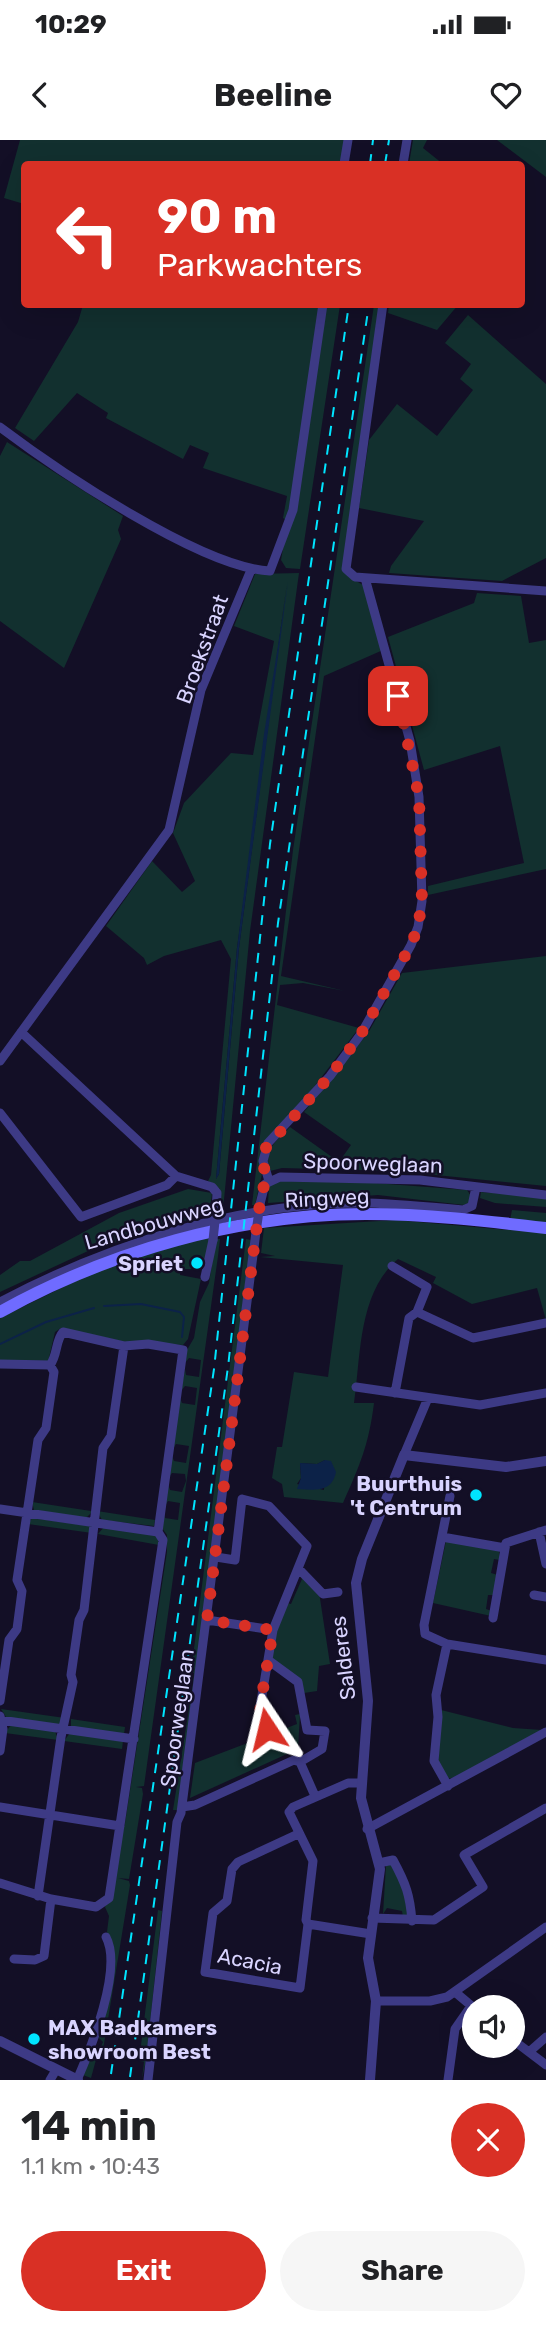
<!DOCTYPE html>
<meta charset="utf-8">
<style>
:root{--surface:#fff;--page:#f6f6f6;--text:#202124;--muted:#757577;--accent:#d93025}
body{margin:0;font-family:Rubik,sans-serif;background:var(--page);color:var(--text);height:100vh;display:flex;flex-direction:column;font-size:26px;white-space:nowrap}
*{box-sizing:border-box;margin:0}
p{font-size:23px;color:var(--muted)}
.icon{flex:none;width:38px;height:38px;fill:none;stroke:currentColor;stroke-width:2;stroke-linecap:round;stroke-linejoin:round}
.map{position:relative;height:1940px;overflow:hidden}
.drawer{display:flex;flex-direction:column;background:var(--surface);flex:1}
.drawer>*{flex:none}
.banner{position:absolute;left:21px;top:21px;width:504px;height:147px;border-radius:7px;box-shadow:0 7px 28px #0002;background:#d93025;color:#fff;overflow:hidden}
.buttons{position:absolute;left:462px;top:1855px;display:grid;gap:14px}
.buttons a{display:grid;place-items:center;width:63px;height:63px;border-radius:50%;background:var(--surface);box-shadow:0 7px 28px #0002;font-size:35px}
.pin{position:absolute;display:grid;place-items:center;width:60px;height:60px;color:#fff;margin:-30px;border-radius:14px;box-shadow:0 4px 10px #0006}
.me{position:absolute;width:77px;margin:-38px;rotate:350deg;stroke-linejoin:round;filter:drop-shadow(0 0 5px #0008)}
.turn{display:flex;align-items:center;gap:24px;height:147px;padding:0 21px;font-size:32px}
.turn .icon{width:91px;height:91px;stroke-width:2.5}
.turn b{display:block;font-size:49px;line-height:60px}
.round{display:grid;place-items:center;flex:none;width:74px;height:74px;border-radius:37px;background:var(--page)}
.summary{display:flex;align-items:center;justify-content:space-between;height:119px;padding:0 21px}
h1{font-size:42px;font-weight:700;line-height:52px}
.action{display:flex;gap:14px;margin-top:auto;padding:14px 21px}
.action a{flex:1;height:80px;border-radius:42px;background:var(--accent);color:#fff;font-size:28px;font-weight:700;line-height:80px;text-align:center}
.action a+a{background:var(--page);color:var(--text)}
.status{display:flex;justify-content:space-between;align-items:center;height:49px;padding:0 35px;background:var(--surface);direction:ltr}
.status svg{height:19px;fill:currentColor}
header{display:flex;justify-content:space-between;align-items:center;height:91px;padding:0 21px;background:var(--surface);font-size:32px;font-weight:700}
.map>svg:first-child{display:block}
.green{fill:#12302f;fill-rule:evenodd}
.water{fill:#0c2248}
.lines{fill:none;stroke-linecap:round;stroke-linejoin:round}
.stream{stroke:#0c2248;stroke-width:2}
.minor{stroke:#3d3a85;stroke-width:9}
.tertiary{stroke:#3d3a85;stroke-width:10}
.secondary{stroke:#6f6bff;stroke-width:12}
.rail{stroke:#00e5ff;stroke-width:2;stroke-dasharray:10 9;stroke-linecap:butt}
.minor-bridge{stroke:#3d3a85;stroke-width:9}
.route{stroke:#d93025;stroke-width:12;stroke-dasharray:0 21.6}
.poi-dot{fill:#00e5ff;stroke:#130f26;stroke-width:2.5}
.labels{text-anchor:middle;dominant-baseline:central;stroke-width:5;stroke-linejoin:round;paint-order:stroke}
.street-label{font-size:21px;fill:#d9d4ff;stroke:#130f26}
.poi-label{font-size:21px;font-weight:bold;fill:#d9d4ff;stroke:#130f26;text-anchor:end}
</style>
<div class="status"><b>10:29</b><svg viewBox="0 0 49 12"><path d="M0 12V9h3v3zM5 12V6h3v6zM10 12V3h3v9zM15 12V0h3v12zM26 1h20v11H26zM47 4h2v5h-2z"/></svg></div>
<header><svg class="icon" aria-label="back" viewBox="0 0 24 24"><path d="M15 5l-7 7 7 7"/></svg>Beeline<svg class="icon" aria-label="heart" viewBox="0 0 24 24"><path d="M12 20l-8-8c-3-5 5-10 8-4 3-6 11-1 8 4z"/></svg></header>
<div class="map">
<svg width="546" height="1940" viewBox="0 0 546 1940">
<rect width="100%" height="100%" fill="#130f26"/>
<path class="green" d="M20 0H346L342 24H24V64L4 58Z
M413 0H427L423 8 443 24H409Z
M497 0H546V37Z
M83 165H322L293 361 286 380 283 378 287 356 203 328 209 313 190 305 183 319 106 278 108 273 77 253 34 301 15 288 78 182Z
M325 165H340L300 429 286 428 281 420Z
M374 165H380L343 429 349 437 363 445 383 510 324 536 281 836 345 851 303 843 280 845 277 865 359 888 304 960 262 1004V1034L255 1065H252L293 710Z
M389 165V164L458 165 437 190 388 173Z
M468 175 546 244V418L502 441 389 433 391 426 424 381 359 368 369 300 397 264 437 296 473 250 460 239 471 224 445 203Z
M7 302 123 376 118 390 121 399 64 528 0 481V316Z
M299 433 250 791 223 1070 219 1071 220 1049 208 1041 211 1035 231 819 221 800 164 816 147 825 144 818 106 786 152 721 182 752 195 741 173 693 184 663 231 613 253 615 274 501 234 486 255 434ZM287 442 239 808 219 1034 216 1039 237 808Z
M477 453 521 456 529 503 546 500V729L428 755V746L524 723 500 606 424 630 388 497 474 463Z
M546 816V1046L396 1031 282 1028 270 1031C263 1010 276 1001 290 987L339 1022 351 1005 304 972 368 893 402 833Z
M275 1041H348L467 1050 471 1056 470 1062 464 1065 378 1055 268 1063 269 1045Z
M188 1049 212 1053 210 1073 88 1111 0 1152V1135L20 1121H30L119 1073Z
M481 1052 546 1057V1067L495 1063 480 1058Z
M512 1070 546 1073V1180L537 1148 472 1164 433 1143 436 1137 398 1119C358 1153 361 1215 354 1263H374C369 1304 360 1325 343 1363L284 1357 282 1344 272 1338 277 1307H282L294 1232 328 1237 343 1125 260 1117 275 1116 261 1113 264 1088 396 1080 508 1090ZM325 1320 324 1350 297 1344 301 1338 300 1323 317 1324Z
M209 1096 206 1123 197 1129H180V1135L201 1139 188 1199 183 1205 130 1203 61 1188 55 1192 48 1222 0 1221V1178L104 1127Z
M216 1099H220L218 1116 144 1646 136 1647 142 1648 143 1654 129 1739 118 1738 129 1741 130 1745 102 1916H97L91 1938 83 1935 92 1912 98 1913 103 1902 99 1898 104 1883 114 1810 107 1792 109 1776 105 1767 125 1683 167 1412V1395L162 1388 164 1372 165 1378 178 1380 180 1363 168 1361 165 1366 168 1344 170 1350 182 1352 186 1341 185 1334 172 1333 169 1337 172 1316 174 1321 186 1323 189 1306 176 1304 173 1309 180 1258 182 1263 195 1265 197 1248 185 1246 181 1251 185 1229 186 1235 199 1237 201 1220 189 1218 185 1223 187 1210 194 1198 200 1162 209 1143Z
M246 1099 251 1100C226 1290 203 1484 178 1670H173L193 1543 194 1533 191 1532Z
M32 1362 91 1371V1373L86 1378 34 1370Z
M97 1371 155 1380 154 1386 102 1380Z
M32 1378 91 1386 92 1393 28 1384Z
M104 1387 153 1394 158 1397 159 1405 98 1394Z
M446 1401 499 1410 500 1420 494 1419 491 1433 498 1435 494 1455H488L486 1469 492 1471 491 1476 433 1463Z
M298 1434 319 1452 330 1524 319 1526 317 1551 304 1553 300 1542 271 1517 274 1491 286 1463 291 1464 302 1439Z
M1 1569 65 1578 61 1585 6 1577Z
M441 1570 513 1588 542 1590 457 1637 446 1639 438 1620Z
M300 1574 298 1609 190 1658 195 1623 297 1584 295 1575Z
M71 1579 125 1587 124 1594 71 1587Z
M11 1585 55 1591 58 1600 5 1593Z
M70 1593 123 1601 122 1609 64 1601Z
M391 1724 408 1755 410 1777H403L402 1771 387 1768 383 1774 386 1725Z
M158 1770 162 1771 146 1920 142 1939 144 1922 139 1921Z"/>
<path class="water" d="M288 442 239 808 219 1034 216 1039 237 808 264 594Z
M325 1320 331 1321 336 1332C332 1353 314 1350 297 1349L301 1338 300 1323 317 1324Z"/>
<g class="lines">
<path class="stream" d="M104 1166 141 1164 180 1172 184 1177 182 1197
M0 1204 46 1182 94 1168"/>
<path class="minor" d="M344 24 348 0
M403 24 407 0
M383 164 346 429 355 437 546 451
M0 287C57 330 202 428 270 431L293 370 323 164
M21 892 176 1036 212 1047 217 1053 216 1072
M0 921 169 690 201 550 251 430
M0 973 81 1077 167 1045 176 1036
M269 1041 263 1021 268 1003 330 936 361 894 411 805 418 787 422 761 419 657 410 601 365 438
M260 1064 265 1044 280 1037 420 1040 546 1055
M392 1126 427 1147 417 1172
M205 1137 213 1100
M0 1162C110 1104 242 1061 367 1063 399 1064 431 1067 463 1070L472 1066 476 1047
M0 1224 50 1225
M356 1247 480 1265 546 1253
M395 1253 409 1178 417 1172 473 1198 546 1183
M404 1315 428 1258
M450 1356 424 1485 425 1494 447 1504 546 1520
M0 1369 158 1392
M539 1392 546 1424
M442 1397 505 1408
M216 1417 235 1420 242 1359 269 1366 307 1406 273 1490 260 1567 267 1589
M298 1428 323 1454 338 1452
M534 1455 546 1457
M493 1478 506 1403 546 1390
M207 1480 273 1490
M447 1504 436 1555 438 1577 434 1621 448 1646
M268 1520 298 1542 307 1590 325 1591 322 1609 300 1622
M0 1561 9 1500 17 1489 22 1451 17 1440 38 1300 46 1288 54 1232 50 1225C58 1215 55 1201 63 1192L124 1206 148 1204 183 1210 158 1392
M0 1576 3 1589 0 1611
M0 1580 134 1599
M0 1667 120 1686
M182 1667 195 1665 294 1620 300 1622 315 1656
M367 1689 546 1592
M298 1694 238 1722 232 1729 227 1761 213 1773 205 1832 300 1848 308 1784 371 1794
M379 1723 393 1720C406 1744 410 1755 412 1781
M0 1743 51 1759 96 1767 109 1758 163 1400 158 1392
M38 1756 61 1597 73 1542 71 1535 79 1480 84 1470 103 1308 111 1296 124 1206
M372 1778 434 1780 483 1747 464 1715 546 1668
M308 1784 306 1780 313 1721 289 1672 293 1667 348 1643H361
M14 1819 35 1820 44 1816 51 1759
M455 1852 474 1868
M376 1861H430L447 1857 546 1787
M513 1900 546 1925
M529 1912 546 1897
M50 1940 56 1930
M77 1940C91 1908 123 1829 106 1797
M148 1940 177 1682 181 1673 256 1092
M448 1940 455 1889 471 1866"/>
<path class="tertiary" d="M0 1901 78 1940
M370 1940 376 1861 368 1818 380 1729 361 1658 368 1561 356 1443 362 1419 404 1315 506 1327 546 1321"/>
<path class="secondary" d="M0 1172C110 1111 239 1074 366 1074 426 1074 486 1081 546 1088"/>
<path class="rail" d="M370 24 373 0
M385 24 389 0
M111 1934 214 1229 270 704 349 164
M130 1937 228 1227 278 783 369 164"/>
<path class="minor-bridge" d="M256 1092 260 1064
M213 1100 216 1072"/>
</g>
<g class="lines">
<path class="route" d="M267 1589 260 1567 273 1490 207 1480 256 1092 262 1049 269 1041 264 1028V1010L330 936 361 894 411 805 418 787 422 761 419 657 398 556"/>
</g>
<g class="poi-dot">
<circle cx="197" cy="1123" r="7"/>
<circle cx="476" cy="1355" r="7"/>
<circle cx="34" cy="1899" r="7"/>
</g>
<g class="labels">
<g class="street-label">
<text transform="translate(202 509) rotate(-70)">Broekstraat</text>
<text transform="translate(373 1023) rotate(2)">Spoorweglaan</text>
<text transform="translate(327 1058) rotate(-3)">Ringweg</text>
<text transform="translate(154 1083) rotate(-16)">Landbouwweg</text>
<text transform="translate(343 1518) rotate(-97)">Salderes</text>
<text transform="translate(177 1578) rotate(-82)">Spoorweglaan</text>
<text transform="translate(250 1821) rotate(11)">Acacia</text>
</g>
<g class="poi-label">
<text x="183" y="1123">Spriet</text>
<text x="462" y="1343">Buurthuis<tspan x="462" dy="24">'t Centrum</tspan></text>
<text x="48" y="1887" text-anchor="start">MAX Badkamers<tspan x="48" dy="24">showroom Best</tspan></text>
</g>
</g>
</svg>
<div class="buttons">
<a><svg class="icon" aria-label="sound" viewBox="0 0 24 24"><path d="M4 9h4l5-4v14l-5-4H4zM17 9q2 3 0 6"/></svg></a>
</div>
<div class="pin" style="left:398px;top:556px;background:#d93025"><svg class="icon" aria-label="arrive" viewBox="0 0 24 24"><path d="M6 21V4h12l-3 4 3 4H6"/></svg></div>
<svg class="me" style="left:267px;top:1589px" viewBox="-20 -20 40 40"><path d="M0-17L14 15 0 8-14 15z" fill="#d93025" stroke="#fff" stroke-width="4"/></svg>
<div class="banner">
<div class="turn"><svg class="icon" aria-label="left" viewBox="0 0 24 24"><path d="M17 20v-9H6M10 6l-5 5 5 5"/></svg><div><b>90 m</b>Parkwachters</div></div>
</div>
</div>
<section class="drawer">
<div class="summary"><div><h1>14 min</h1><p>1.1 km · 10:43</p></div><a class="round" style="background:#d93025;color:#fff"><svg class="icon" aria-label="close" viewBox="0 0 24 24"><path d="M6 6l12 12M18 6L6 18"/></svg></a></div>
<div class="action"><a>Exit</a><a>Share</a></div>
</section>
